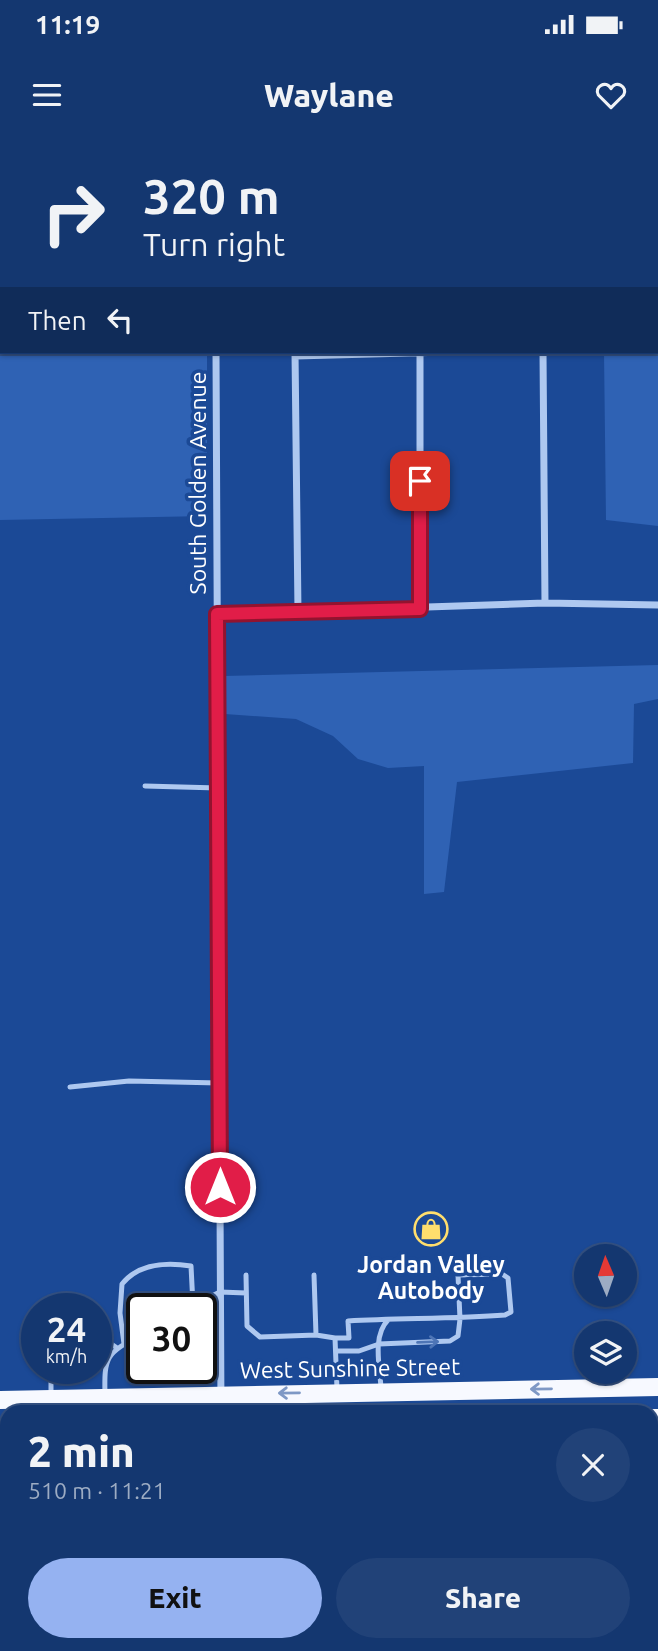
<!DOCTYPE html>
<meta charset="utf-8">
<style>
:root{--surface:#143770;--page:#214278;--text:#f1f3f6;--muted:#9dacc3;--line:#335183;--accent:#95b2f1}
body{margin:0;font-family:Ubuntu,sans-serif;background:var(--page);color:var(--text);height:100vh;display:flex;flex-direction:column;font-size:26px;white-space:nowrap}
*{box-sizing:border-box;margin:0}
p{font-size:23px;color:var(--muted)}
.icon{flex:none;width:38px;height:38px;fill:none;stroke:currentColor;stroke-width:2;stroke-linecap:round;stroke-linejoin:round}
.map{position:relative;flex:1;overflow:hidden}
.details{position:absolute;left:0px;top:1265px;width:658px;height:247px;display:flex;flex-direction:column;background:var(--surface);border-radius:21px 21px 0 0;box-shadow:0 2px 5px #0004,0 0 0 2px var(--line)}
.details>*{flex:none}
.hud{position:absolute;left:0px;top:0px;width:658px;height:214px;box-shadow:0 2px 5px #0004,0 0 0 2px var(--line);background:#143770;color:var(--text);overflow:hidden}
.needle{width:46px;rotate:358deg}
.buttons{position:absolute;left:574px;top:1104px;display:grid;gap:14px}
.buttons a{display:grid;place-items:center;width:63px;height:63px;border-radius:50%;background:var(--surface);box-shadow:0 2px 5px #0004,0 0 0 2px var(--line);font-size:35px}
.speed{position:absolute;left:21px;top:1153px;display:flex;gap:14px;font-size:35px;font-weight:700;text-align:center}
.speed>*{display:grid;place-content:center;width:91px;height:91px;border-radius:50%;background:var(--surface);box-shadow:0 2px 5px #0004,0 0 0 2px var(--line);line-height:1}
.speed small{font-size:18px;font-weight:400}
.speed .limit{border:4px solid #111;border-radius:10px;background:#fff;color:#111}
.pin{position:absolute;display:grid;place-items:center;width:60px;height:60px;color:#fff;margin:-30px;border-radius:14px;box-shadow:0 4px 10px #0006}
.me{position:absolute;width:77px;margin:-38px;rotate:0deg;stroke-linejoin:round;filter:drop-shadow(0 0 5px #0008)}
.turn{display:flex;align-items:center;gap:24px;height:147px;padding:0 28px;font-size:32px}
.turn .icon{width:91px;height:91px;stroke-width:2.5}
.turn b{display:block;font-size:49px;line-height:60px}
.then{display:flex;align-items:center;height:66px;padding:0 28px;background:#0003;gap:14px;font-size:26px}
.round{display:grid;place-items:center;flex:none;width:74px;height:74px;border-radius:37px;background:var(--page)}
.headline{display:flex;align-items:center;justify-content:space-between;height:119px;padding:0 28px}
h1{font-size:42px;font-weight:800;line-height:52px}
.action{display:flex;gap:14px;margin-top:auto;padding:14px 28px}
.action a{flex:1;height:80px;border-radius:42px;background:var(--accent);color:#111;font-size:28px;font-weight:800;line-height:80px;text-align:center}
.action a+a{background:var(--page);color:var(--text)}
.status{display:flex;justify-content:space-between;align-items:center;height:49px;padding:0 35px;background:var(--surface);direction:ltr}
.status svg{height:19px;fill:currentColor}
header{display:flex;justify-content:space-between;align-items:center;height:91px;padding:0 28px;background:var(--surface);font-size:32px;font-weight:800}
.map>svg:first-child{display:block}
.green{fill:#2f62b4}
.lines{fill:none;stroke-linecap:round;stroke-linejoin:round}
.lane{stroke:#aec8f0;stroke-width:5}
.street{stroke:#aec8f0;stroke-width:7}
.primary{stroke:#f7f9ff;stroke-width:18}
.oneway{stroke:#4e75b6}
.oneway2{stroke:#7e98c5}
.route-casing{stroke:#92132f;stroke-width:18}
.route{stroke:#e11d48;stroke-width:12}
.labels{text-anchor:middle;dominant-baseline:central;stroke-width:7;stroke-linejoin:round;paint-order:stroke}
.street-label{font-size:23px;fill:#fff;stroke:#1b4996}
.poi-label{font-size:23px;font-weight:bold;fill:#fff;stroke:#1b4996}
</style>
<div class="status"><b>11:19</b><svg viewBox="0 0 49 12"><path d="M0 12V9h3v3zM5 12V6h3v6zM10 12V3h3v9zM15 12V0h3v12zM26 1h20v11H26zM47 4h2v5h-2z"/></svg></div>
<header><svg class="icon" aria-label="menu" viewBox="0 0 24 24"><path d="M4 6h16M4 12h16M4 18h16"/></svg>Waylane<svg class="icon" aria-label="heart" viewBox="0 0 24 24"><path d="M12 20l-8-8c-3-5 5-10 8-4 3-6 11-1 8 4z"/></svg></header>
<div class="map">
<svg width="658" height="1511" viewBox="0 0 658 1511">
<rect width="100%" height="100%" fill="#1b4996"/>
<path class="green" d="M0 0H208L2 2V212H207V376L0 380Z
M658 133V386L606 380 604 212H656Z
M658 525V559L634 564 633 623 457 642 444 752 424 754V626L388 628 358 619 333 596 296 579 225 574 224 536Z"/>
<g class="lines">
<path class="lane" d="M145 646 218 648
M70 947 129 941 219 943
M246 1135 247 1186 260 1197 316 1195 335 1198
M314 1135 316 1195
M185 1169 220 1152 246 1153
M96 1199 107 1201 117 1208
M124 1204 120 1173 122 1144C139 1123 166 1122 191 1126L193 1165
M336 1211H359L379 1204 450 1201 458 1196 460 1179 458 1135 502 1134 508 1138 511 1172 505 1175C453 1179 400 1178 348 1181L349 1198H335L337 1249
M51 1228V1256
M381 1248C380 1228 372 1196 388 1180
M105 1256C104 1215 106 1214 142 1194
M0 1342H7
M114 1505V1511
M135 1505V1511
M282 1511V1505"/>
<path class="street" d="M216 0V2
M293 0V2
M419 0V2
M562 0 566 2
M656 60 658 61
M216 212 221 1272
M295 212 298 472
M420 212V469
M543 212 545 463
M295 216 447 212
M217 474 545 463 658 465
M81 1258V1272
M83 1505V1511"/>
<path class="primary" d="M0 1260 658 1247
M651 1278H658
M0 1291H7"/>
</g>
<defs><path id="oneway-shaft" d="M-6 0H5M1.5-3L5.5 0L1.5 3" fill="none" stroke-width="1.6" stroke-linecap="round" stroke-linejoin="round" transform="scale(1.75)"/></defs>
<use class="oneway" href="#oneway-shaft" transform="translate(428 1202) rotate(-2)"/>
<g class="oneway2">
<use href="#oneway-shaft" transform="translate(541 1249) rotate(179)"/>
<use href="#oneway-shaft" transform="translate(289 1253) rotate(179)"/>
</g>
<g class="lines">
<defs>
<path id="route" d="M220 1047 217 474 420 469V341"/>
</defs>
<use href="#route" class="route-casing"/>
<use href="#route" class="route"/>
</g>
<defs>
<symbol id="shop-ring" viewBox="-11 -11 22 22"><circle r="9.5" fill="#1b4996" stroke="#ffde6d" stroke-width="1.5"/><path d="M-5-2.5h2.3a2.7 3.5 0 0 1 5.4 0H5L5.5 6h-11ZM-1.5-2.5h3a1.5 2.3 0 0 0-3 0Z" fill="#ffde6d"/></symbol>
</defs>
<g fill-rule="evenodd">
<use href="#shop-ring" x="412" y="1070" width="38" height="38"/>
</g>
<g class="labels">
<g class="street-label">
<text transform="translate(197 343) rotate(-90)">South Golden Avenue</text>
<text transform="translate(350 1228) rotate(-1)">West Sunshine Street</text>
</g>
<g class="poi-label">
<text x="431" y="1124">Jordan Valley<tspan x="431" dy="26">Autobody</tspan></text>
</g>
</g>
</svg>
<div class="buttons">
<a><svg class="needle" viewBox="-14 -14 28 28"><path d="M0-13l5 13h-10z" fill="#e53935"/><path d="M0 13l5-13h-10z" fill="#9dacc3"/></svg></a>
<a><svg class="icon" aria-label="layers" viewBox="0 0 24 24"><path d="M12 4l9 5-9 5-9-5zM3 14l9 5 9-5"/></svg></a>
</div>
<div class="speed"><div>24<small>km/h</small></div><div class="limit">30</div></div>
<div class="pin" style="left:420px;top:341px;background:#d93025"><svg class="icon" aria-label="arrive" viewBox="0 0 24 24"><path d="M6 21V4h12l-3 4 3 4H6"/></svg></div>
<svg class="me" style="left:220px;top:1047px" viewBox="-20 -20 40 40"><circle r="17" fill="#e11d48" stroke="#fff" stroke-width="3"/><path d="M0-11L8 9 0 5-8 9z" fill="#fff"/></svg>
<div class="hud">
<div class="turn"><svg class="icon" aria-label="right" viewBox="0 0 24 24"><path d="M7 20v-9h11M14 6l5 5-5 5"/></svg><div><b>320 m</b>Turn right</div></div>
<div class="then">Then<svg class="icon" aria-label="left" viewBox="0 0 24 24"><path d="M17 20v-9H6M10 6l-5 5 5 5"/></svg></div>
</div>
<section class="details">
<div class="headline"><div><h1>2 min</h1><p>510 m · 11:21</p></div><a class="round"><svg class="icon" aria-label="close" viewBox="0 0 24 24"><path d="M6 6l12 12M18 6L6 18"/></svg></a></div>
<div class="action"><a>Exit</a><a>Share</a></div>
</section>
</div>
